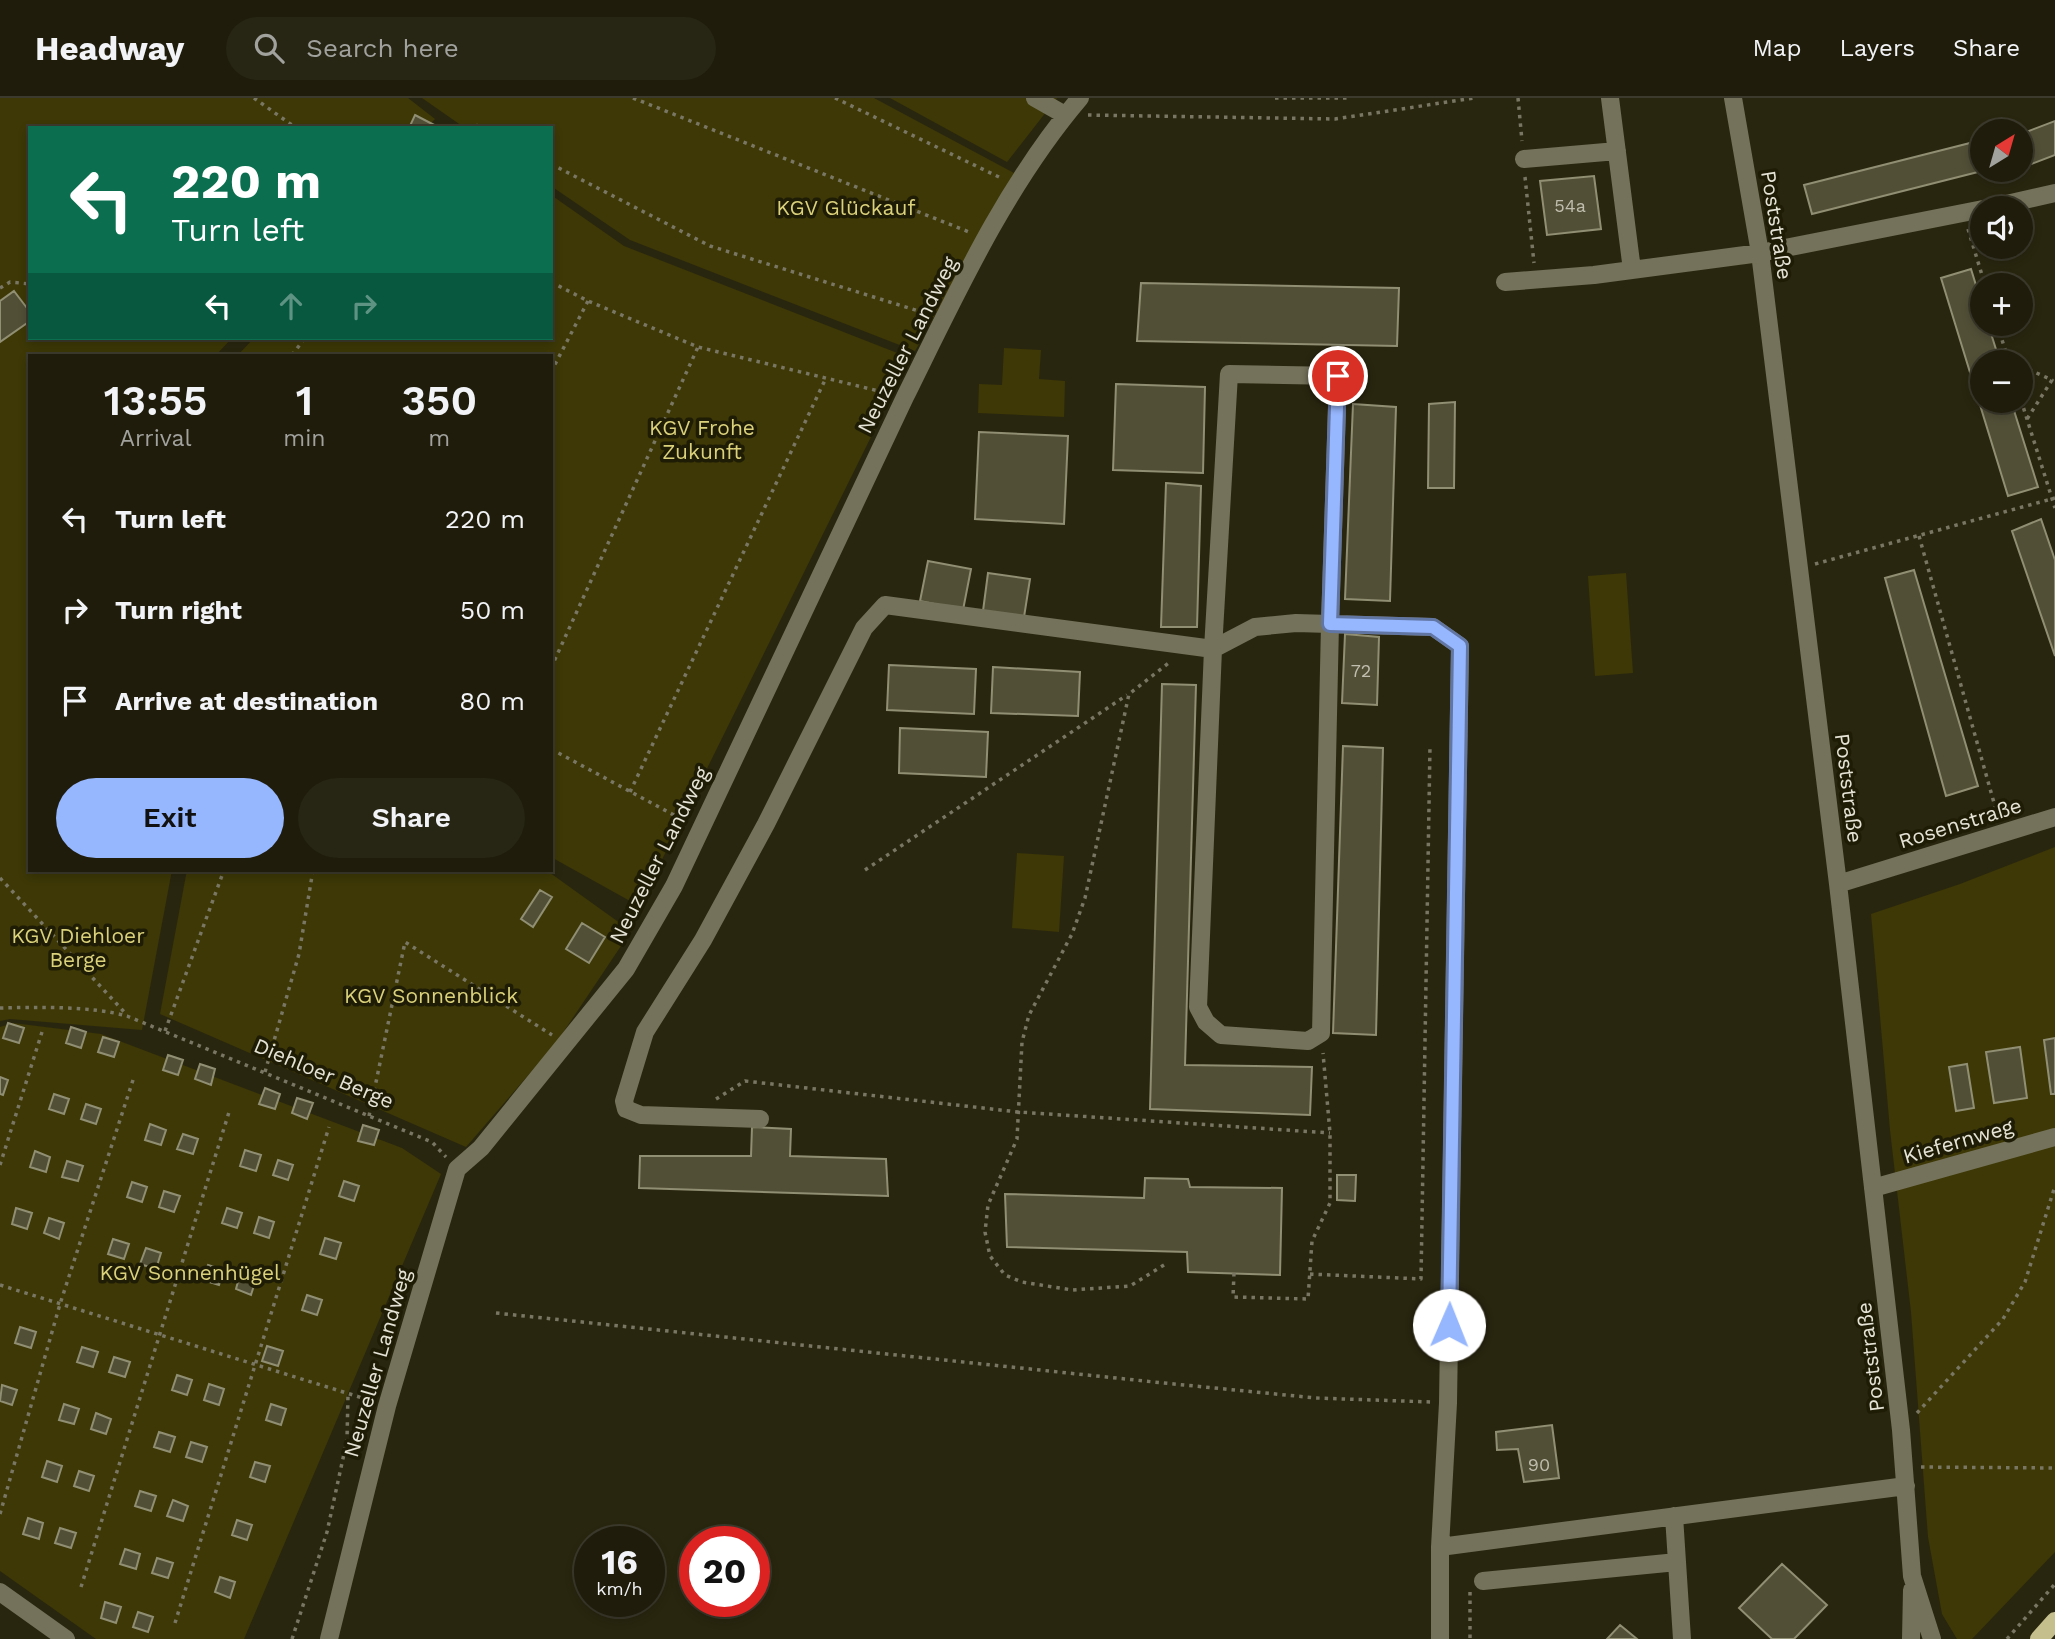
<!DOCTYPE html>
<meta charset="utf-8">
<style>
:root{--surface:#1f1c0b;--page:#272514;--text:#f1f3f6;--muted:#a1a19d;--line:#3c3a2c;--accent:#96b6fd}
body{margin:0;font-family:"Work Sans",sans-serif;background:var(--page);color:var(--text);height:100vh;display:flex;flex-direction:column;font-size:26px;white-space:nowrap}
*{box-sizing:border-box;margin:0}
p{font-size:23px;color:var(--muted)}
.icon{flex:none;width:38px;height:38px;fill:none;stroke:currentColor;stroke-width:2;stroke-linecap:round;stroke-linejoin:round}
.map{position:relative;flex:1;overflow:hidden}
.drawer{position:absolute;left:28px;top:256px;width:525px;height:518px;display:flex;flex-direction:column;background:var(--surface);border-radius:0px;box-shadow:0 4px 10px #0003,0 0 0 2px var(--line)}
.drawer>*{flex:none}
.hud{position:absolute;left:28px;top:28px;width:525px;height:214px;border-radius:0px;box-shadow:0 4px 10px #0003,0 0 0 2px var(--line);background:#0b6e4f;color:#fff;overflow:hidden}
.needle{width:46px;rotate:37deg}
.controls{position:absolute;left:1970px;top:21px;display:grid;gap:14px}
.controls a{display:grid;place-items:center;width:63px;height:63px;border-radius:50%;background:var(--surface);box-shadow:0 4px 10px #0003,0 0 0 2px var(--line);font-size:35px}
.speed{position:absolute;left:574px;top:1428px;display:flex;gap:14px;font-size:35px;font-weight:700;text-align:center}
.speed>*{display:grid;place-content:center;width:91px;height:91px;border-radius:50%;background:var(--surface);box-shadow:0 4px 10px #0003,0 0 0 2px var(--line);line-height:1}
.speed small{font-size:18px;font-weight:400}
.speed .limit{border:10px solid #d22;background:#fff;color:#111}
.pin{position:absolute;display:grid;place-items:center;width:60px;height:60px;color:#fff;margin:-30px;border:4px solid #fff;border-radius:50%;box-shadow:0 2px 7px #0007}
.me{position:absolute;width:77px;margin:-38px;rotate:1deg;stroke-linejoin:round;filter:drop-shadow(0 0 5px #0008)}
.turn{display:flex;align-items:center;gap:24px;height:147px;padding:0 28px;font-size:32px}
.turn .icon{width:91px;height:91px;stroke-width:2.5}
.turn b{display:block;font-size:49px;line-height:60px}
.lanes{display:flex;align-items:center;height:66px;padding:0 28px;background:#0003;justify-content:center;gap:35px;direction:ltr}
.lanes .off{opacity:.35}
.eta{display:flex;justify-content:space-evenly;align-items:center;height:119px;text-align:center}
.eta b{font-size:42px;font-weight:600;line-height:49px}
.action{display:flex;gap:14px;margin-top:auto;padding:14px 28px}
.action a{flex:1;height:80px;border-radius:42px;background:var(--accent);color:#111;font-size:28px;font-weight:600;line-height:80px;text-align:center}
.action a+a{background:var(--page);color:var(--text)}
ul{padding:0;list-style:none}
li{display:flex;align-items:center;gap:21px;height:91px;padding:0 28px}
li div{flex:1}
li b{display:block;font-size:26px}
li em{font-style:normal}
header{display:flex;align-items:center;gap:42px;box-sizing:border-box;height:98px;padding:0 35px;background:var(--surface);border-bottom:2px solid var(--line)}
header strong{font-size:33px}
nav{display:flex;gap:38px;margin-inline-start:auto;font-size:24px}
.search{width:490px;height:63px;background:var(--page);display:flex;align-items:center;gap:18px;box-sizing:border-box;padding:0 24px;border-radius:38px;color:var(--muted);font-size:26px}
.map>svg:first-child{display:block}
.green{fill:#3d3806}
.building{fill:#524f37;stroke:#908e73;stroke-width:2}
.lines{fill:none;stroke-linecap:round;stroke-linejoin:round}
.path{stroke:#797663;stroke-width:3.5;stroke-dasharray:3.5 5;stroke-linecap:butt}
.minor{stroke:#74725a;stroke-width:18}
.major{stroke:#c4bf8c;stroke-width:18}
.route-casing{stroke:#6276a4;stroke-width:18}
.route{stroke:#96b6fd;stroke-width:12}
.labels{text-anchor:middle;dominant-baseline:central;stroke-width:7;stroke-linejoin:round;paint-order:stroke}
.number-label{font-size:18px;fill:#c0beae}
.park-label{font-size:21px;fill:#dad17a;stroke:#1f1c06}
.street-label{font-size:21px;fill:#e5e3d5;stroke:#1f1c06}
</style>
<header>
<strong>Headway</strong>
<div class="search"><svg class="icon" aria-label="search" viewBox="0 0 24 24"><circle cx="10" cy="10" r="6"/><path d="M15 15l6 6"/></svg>Search here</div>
<nav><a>Map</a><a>Layers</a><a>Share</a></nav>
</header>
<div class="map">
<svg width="2055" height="1541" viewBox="0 0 2055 1541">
<rect width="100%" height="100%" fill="#29260f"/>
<path class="green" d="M0 0H408L435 21 426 30H30V240H232L216 257H30V772H172L142 932 10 921 0 923Z
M422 0H874L1014 75 915 253 630 142 551 88V30H465Z
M890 0H1057L1007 64Z
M551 97 624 148 910 260 639 808 551 759V257H238L254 240H551Z
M1004 250 1041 252 1039 281 1065 283 1064 319 978 315 979 286 1002 287Z
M1626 475 1633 575 1595 578 1588 478Z
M2055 749V1454L1972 1541H1957L1942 1516 1928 1439 1911 1214 1890 1032 1871 816 1960 786Z
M1017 755 1064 758 1059 834 1012 830Z
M187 772H546L631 833 556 945 466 1049 160 916Z
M13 925 101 936 402 1050 441 1076 244 1541H96L0 1473V929Z"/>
<path class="building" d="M415 17 440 30H409Z
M2055 23V57L2026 68 2021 57V36Z
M1970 45 1978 74 1812 116 1804 87Z
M1594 78 1601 131 1547 137 1540 83Z
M1971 171 1983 210V226H1988L2000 264H1983V303H2011L2038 389 2008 398 1941 180Z
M1141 185 1399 190 1397 248 1137 243Z
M14 193 30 214V223L0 244V203Z
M1116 286 1205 289 1203 375 1113 372Z
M1455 304 1454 390H1428L1429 306Z
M1353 306 1396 309 1390 503 1345 501Z
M979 334 1068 338 1064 426 975 421Z
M1166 385 1201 388 1197 529H1161Z
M2041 421 2055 462V558L2012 433Z
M928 463 971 471 963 512 920 503Z
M1914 472 1978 688 1946 698 1885 480Z
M988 475 1030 481 1024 519 983 513Z
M1345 536 1379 539 1377 607 1342 605Z
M889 567 976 571 974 616 887 612Z
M993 569 1080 574 1078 618 991 615Z
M1162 586 1196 587 1185 967 1312 969 1310 1017 1150 1011Z
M900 630 988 634 986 679 899 675Z
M1343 648 1383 650 1376 937 1333 935Z
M540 792 552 799 533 829 521 821Z
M582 825 605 839 589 865 566 851Z
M8 925 24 930 19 945 3 940Z
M71 929 86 934 81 950 66 945Z
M103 939 119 944 114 959 98 954Z
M2055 940V996H2051L2044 942Z
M2020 949 2027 1000 1994 1005 1986 954Z
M168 957 183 962 178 977 163 972Z
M200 966 215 971 211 987 195 981Z
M1967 966 1974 1010 1956 1013 1949 969Z
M0 979 8 982 3 997 0 996Z
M265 990 280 996 275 1011 259 1006Z
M54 996 69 1001 64 1016 49 1011Z
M297 1000 313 1005 307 1021 292 1015Z
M86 1006 101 1011 96 1026 81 1021Z
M150 1026 166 1032 161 1047 145 1042Z
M363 1027 379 1032 374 1047 358 1043Z
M752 1029 791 1031 790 1058 886 1061 888 1098 639 1090 640 1058H751Z
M183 1036 198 1041 193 1056 177 1051Z
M245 1052 261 1057 256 1073 240 1068Z
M35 1053 50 1059 46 1074 30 1069Z
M278 1062 293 1067 288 1082 273 1077Z
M67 1063 83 1068 78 1083 62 1079Z
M1337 1077H1356L1355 1103 1337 1102Z
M1145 1080 1188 1081 1190 1089 1282 1090 1280 1177 1188 1174 1187 1154 1007 1149 1005 1096 1144 1100Z
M344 1083 359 1088 354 1103 339 1098Z
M132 1084 147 1089 142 1104 127 1099Z
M164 1093 180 1098 174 1114 159 1109Z
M16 1110 32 1115 27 1131 12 1126Z
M227 1110 242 1115 237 1130 222 1125Z
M259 1119 274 1124 269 1140 254 1135Z
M49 1120 64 1125 59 1141 44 1135Z
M325 1140 341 1145 336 1161 320 1156Z
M113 1141 129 1146 124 1161 108 1156Z
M146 1150 161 1155 156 1171 140 1166Z
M208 1167 224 1172 219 1187 203 1182Z
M240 1176 256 1181 251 1197 236 1191Z
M307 1197 322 1202 317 1217 302 1212Z
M20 1229 36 1234 31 1250 15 1245Z
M267 1248 283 1253 278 1268 262 1263Z
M82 1249 98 1254 93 1269 77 1264Z
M114 1259 130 1264 125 1279 109 1274Z
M177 1277 192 1282 187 1297 172 1292Z
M209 1286 224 1291 219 1307 204 1302Z
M2 1287 17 1292 12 1307 0 1303Z
M64 1306 79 1311 74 1326 59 1322Z
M271 1306 286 1311 281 1327 266 1322Z
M96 1315 111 1321 106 1336 91 1331Z
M1552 1327 1559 1380 1524 1384 1518 1351 1497 1352 1496 1334Z
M159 1334 175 1339 170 1354 154 1349Z
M191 1344 207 1349 202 1364 186 1359Z
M47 1363 62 1368 57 1384 42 1379Z
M255 1364 270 1368 265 1384 250 1379Z
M79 1373 94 1378 89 1393 74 1388Z
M140 1393 156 1398 151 1413 135 1408Z
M173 1402 188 1408 183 1423 167 1418Z
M28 1420 43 1425 39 1441 23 1436Z
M237 1422 252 1427 247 1442 232 1437Z
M60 1430 76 1435 71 1450 55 1445Z
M125 1451 140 1456 136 1471 120 1466Z
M157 1460 173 1465 168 1480 152 1475Z
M1782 1466 1827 1507 1794 1541H1772L1739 1510Z
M220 1479 235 1484 230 1500 215 1494Z
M105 1504 121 1509 116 1525 101 1520Z
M138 1514 153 1519 148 1534 133 1529Z
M1620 1527 1637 1541H1607Z"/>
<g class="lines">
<path class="path" d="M254 0 296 30
M633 0 969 134
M835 0 1001 80
M1275 0H1347
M1518 0 1522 43
M1088 17 1335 21 1474 0
M476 27 481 30
M551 66 710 148 925 215
M1525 79 1534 165
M1968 131 1985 187
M551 184 588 203 698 249 887 295
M0 190 10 184 30 186
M1997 226 2009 264
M292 257 305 240
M2021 268 2052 282 2027 321
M551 274 588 203
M2021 302 2055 410
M1919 438 1998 719
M1815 466 2055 400
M551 570 698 249
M551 651 685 723
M630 694 825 282
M865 772 1127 597
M0 780 127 917
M0 910C37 909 92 908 127 918L432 1044 446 1059
M165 933 224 772
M265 974 299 856 313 772
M716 1001 745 983 1018 1014 1330 1035
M369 1018 405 844 552 937
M0 1067 42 934
M1164 1167 1130 1188 1072 1192 1022 1184 1005 1177 990 1158 985 1134 988 1107 1017 1041 1022 944 1029 917 1072 836 1085 800 1129 596 1170 564
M1234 1175 1233 1199 1308 1201 1312 1143 1330 1105V1035L1323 955
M1310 1176 1421 1181 1430 648
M0 1187 369 1302
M496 1215 1154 1284 1316 1300 1431 1304
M1917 1315 2003 1221 2025 1184 2055 1088
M1921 1369 2055 1370
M0 1416 60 1206 134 979
M81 1489 230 1011
M1470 1494V1541
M175 1525 329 1029
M292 1541 327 1434 347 1342 348 1296
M2007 1541 2055 1486"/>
<path class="minor" d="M1035 0 1065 17
M1610 0 1632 172
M1733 0 1760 155 1838 786 1901 1332 1912 1478 1932 1541
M1524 61 1617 53
M1989 110 2055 95
M1505 184 1594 177 1760 155 1983 111
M1229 276 1338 278 1330 526 1321 935 1308 943 1221 937 1206 924 1198 909 1213 551Z
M1838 786 2055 719
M760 1021 641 1017 626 1011 624 1003 645 934 703 842 766 726 864 530 885 507 1213 551 1255 529 1296 525 1433 529 1460 548 1448 1305 1440 1449V1541
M1873 1090 2055 1039
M1674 1418 1682 1541
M1440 1449 1906 1388
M1483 1483 1677 1464
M0 1494 66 1541
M329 1541 387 1308 457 1071 481 1050 626 871 674 788 905 299C956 196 1005 88 1080 0
M1911 1541 1912 1492"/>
<path class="major" d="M2039 1541 2055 1523"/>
</g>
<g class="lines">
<defs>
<path id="route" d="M1338 278 1330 526 1433 529 1460 548 1449 1227"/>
</defs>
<use href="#route" class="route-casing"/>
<use href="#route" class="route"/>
</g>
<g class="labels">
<g class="number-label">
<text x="1570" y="107">54a</text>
<text x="1361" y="572">72</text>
<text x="1539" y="1366">90</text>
</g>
<g class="park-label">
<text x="846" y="109">KGV Glückauf</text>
<text x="702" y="329">KGV Frohe<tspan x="702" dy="24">Zukunft</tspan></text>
<text x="78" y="837">KGV Diehloer<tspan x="78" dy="24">Berge</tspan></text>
<text x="431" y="897">KGV Sonnenblick</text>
<text x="190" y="1174">KGV Sonnenhügel</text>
</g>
<g class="street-label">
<text transform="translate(1777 127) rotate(81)">Poststraße</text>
<text transform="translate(907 247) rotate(-63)">Neuzeller Landweg</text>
<text transform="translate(1849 690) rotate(83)">Poststraße</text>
<text transform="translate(1960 725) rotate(-17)">Rosenstraße</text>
<text transform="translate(659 757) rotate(-63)">Neuzeller Landweg</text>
<text transform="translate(324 975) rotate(23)">Diehloer Berge</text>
<text transform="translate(1958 1043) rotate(-16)">Kiefernweg</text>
<text transform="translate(1870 1259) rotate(-97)">Poststraße</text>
<text transform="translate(377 1265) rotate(-74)">Neuzeller Landweg</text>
</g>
</g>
</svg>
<div class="controls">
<a><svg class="needle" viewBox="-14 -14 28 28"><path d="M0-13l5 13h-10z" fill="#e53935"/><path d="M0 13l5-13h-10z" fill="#a1a19d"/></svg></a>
<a><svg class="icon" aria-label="sound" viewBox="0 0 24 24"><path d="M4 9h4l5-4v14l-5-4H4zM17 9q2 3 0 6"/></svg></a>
<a>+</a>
<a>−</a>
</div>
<div class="speed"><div>16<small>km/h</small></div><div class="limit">20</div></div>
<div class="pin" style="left:1338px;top:278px;background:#d93025"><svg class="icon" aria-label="arrive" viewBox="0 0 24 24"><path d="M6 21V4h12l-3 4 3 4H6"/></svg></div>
<svg class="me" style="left:1449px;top:1227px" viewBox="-20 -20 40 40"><circle r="19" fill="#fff"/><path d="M0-13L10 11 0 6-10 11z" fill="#96b6fd"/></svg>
<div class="hud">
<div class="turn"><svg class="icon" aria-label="left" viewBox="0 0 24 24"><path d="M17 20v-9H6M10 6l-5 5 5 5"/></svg><div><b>220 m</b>Turn left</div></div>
<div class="lanes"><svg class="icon" aria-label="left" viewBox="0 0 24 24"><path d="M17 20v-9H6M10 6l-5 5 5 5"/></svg><svg class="icon off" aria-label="ahead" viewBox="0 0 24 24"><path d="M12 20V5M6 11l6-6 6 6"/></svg><svg class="icon off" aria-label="right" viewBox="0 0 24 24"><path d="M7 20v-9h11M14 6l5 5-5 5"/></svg></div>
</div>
<section class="drawer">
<div class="eta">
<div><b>13:55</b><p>Arrival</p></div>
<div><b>1</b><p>min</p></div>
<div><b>350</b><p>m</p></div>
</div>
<ul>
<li><svg class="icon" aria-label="left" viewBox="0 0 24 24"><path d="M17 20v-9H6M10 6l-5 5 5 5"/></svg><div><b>Turn left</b></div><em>220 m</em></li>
<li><svg class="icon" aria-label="right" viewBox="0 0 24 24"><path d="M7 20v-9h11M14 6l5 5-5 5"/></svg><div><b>Turn right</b></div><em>50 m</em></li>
<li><svg class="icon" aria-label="arrive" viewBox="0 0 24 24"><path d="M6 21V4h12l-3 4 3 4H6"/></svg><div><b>Arrive at destination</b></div><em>80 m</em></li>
</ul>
<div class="action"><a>Exit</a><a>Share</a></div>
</section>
</div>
